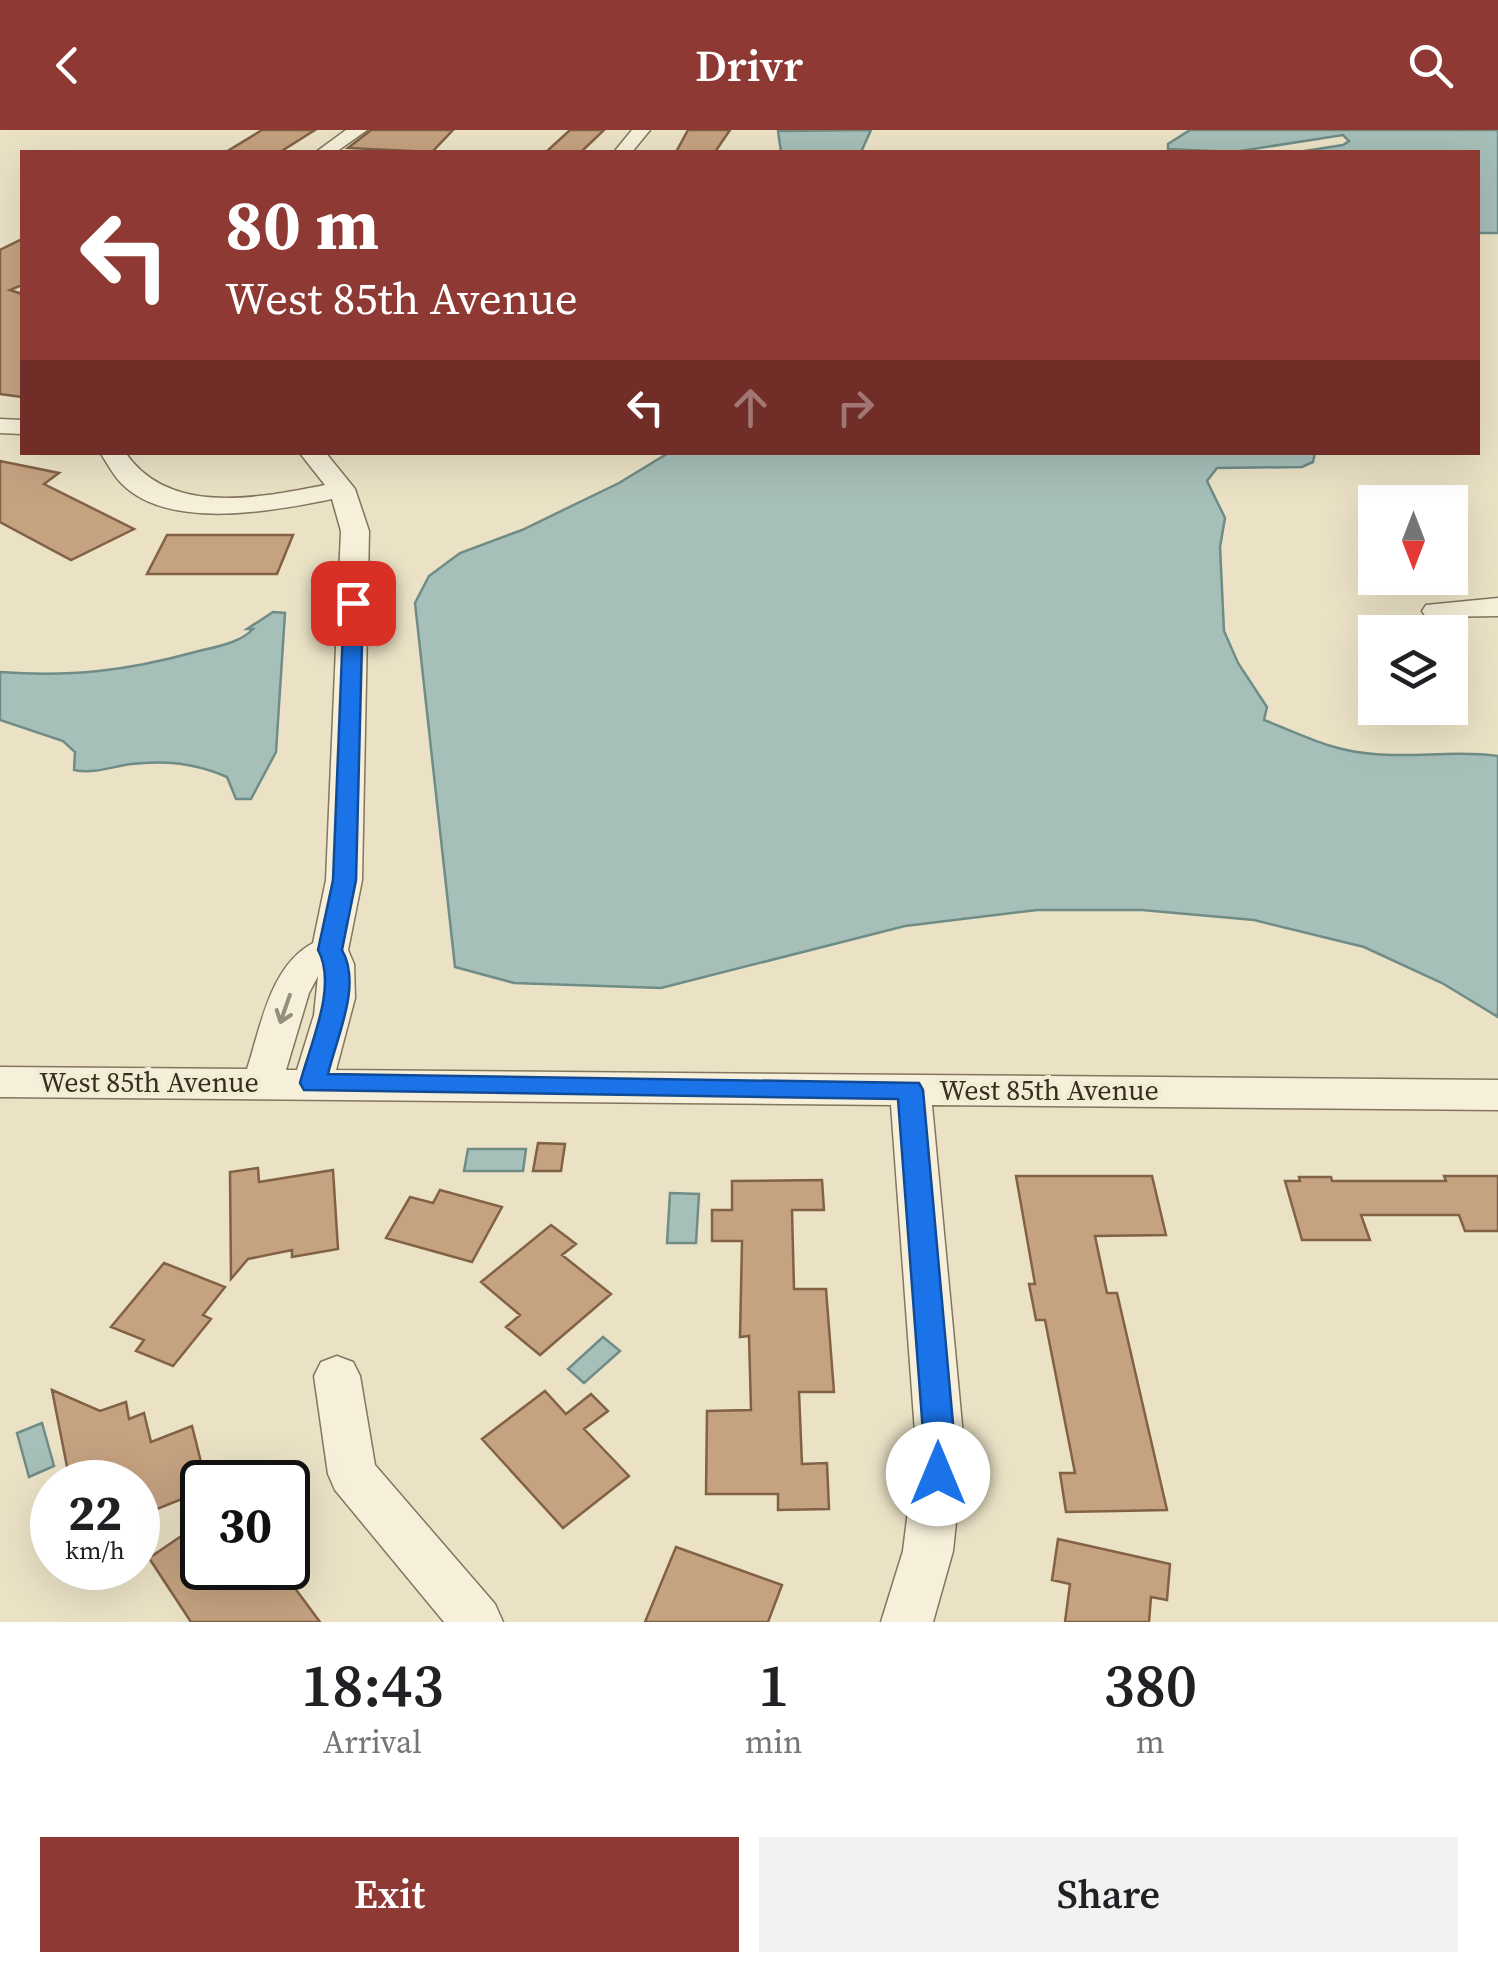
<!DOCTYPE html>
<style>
:root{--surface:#fff;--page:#f2f2f2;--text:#202124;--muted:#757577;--accent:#8e3933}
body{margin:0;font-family:"Source Serif 4",serif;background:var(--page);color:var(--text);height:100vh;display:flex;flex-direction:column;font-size:38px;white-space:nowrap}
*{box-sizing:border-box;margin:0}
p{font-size:32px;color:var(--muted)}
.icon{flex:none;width:55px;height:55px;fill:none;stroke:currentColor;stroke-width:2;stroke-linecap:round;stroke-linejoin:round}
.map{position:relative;height:1492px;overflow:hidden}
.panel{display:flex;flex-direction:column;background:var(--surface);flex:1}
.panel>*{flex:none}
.guide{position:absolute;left:20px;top:20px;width:1460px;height:305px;border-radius:0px;box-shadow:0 10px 40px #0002;background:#8e3933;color:#fff;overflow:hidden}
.needle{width:65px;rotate:180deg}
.controls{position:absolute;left:1358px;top:355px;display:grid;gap:20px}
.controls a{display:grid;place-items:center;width:110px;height:110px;border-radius:0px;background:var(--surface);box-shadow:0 10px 40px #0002;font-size:50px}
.speed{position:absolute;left:30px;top:1330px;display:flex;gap:20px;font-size:50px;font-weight:700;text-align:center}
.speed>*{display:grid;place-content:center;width:130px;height:130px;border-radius:50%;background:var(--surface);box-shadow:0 10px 40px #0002;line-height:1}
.speed small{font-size:25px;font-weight:400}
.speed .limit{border:5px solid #111;border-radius:15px;background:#fff;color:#111}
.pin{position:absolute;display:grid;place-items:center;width:85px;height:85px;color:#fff;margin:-42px;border-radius:20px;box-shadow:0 5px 15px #0006}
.me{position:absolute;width:110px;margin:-55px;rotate:0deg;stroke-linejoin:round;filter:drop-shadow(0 0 8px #0008)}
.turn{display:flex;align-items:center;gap:35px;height:210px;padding:0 40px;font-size:45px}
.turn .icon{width:130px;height:130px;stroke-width:2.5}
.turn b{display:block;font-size:70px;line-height:85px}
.lanes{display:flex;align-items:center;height:95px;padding:0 40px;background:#0003;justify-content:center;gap:50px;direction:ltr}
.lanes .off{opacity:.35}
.eta{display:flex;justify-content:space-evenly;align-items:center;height:170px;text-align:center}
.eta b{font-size:60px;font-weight:600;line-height:70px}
.button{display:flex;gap:20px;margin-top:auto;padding:20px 40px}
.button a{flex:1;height:115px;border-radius:0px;background:var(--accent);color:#fff;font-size:40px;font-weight:600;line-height:115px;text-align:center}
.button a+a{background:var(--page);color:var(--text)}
header{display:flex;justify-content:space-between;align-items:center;height:130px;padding:0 40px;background:var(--accent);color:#fff;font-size:45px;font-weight:600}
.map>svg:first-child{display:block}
.water{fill:#a7bfb9;stroke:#6f8c87;stroke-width:2.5}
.building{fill:#c5a280;stroke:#826245;stroke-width:2.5}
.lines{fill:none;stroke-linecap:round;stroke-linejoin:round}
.minor-casing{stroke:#84755e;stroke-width:3}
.minor{fill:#f6efd9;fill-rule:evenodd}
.oneway{stroke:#968e7c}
.route{fill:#1a73e8;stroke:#114b97;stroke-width:2.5}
.labels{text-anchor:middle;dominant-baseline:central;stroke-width:8;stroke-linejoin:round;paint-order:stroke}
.street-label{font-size:28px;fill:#362c20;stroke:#f3ecd5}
</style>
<header><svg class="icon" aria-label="back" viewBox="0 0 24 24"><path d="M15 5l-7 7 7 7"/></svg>Drivr<svg class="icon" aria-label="search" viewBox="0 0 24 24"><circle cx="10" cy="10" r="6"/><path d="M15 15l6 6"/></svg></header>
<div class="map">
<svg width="1498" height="1492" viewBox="0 0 1498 1492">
<rect width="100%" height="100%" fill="#ebe2c6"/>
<path class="water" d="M871 0 861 22H781L778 1Z
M1190 0H1498V103H1478V22H1298L1343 15 1349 11 1343 5 1234 22 1168 19V14Z
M670 322 1315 323 1313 332 1302 337 1217 338 1207 351 1225 388 1220 417 1224 501 1238 533 1267 577 1264 590C1303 605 1331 621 1374 624 1415 628 1457 620 1498 626V887L1442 853 1364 817 1254 790 1142 780H1037L905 796 661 858 514 853 455 837 415 473 429 446 460 423 522 400 619 353Z
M273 482 285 483 276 622 251 669H236L227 647C195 633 165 630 131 634 110 637 95 644 74 640L75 622 63 611 0 590V542C72 547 126 541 195 522 214 517 239 514 253 499H247Z
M468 1019H526L523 1041H464Z
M670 1063 699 1064 696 1113H667Z
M603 1207 620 1221 584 1253 568 1239Z
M42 1293 54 1336 29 1347 17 1303Z"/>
<path class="building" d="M262 0H315L280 22H226Z
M371 0H453L432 22 348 18Z
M570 0H604L581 22H546Z
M688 0H730L715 22H676Z
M22 109V155L10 160 22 164V267L0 264V120Z
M0 331 59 343 44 354 134 399 71 430 0 392Z
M167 405H293L277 444H147Z
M538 1013 565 1014 561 1041H533Z
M258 1038 259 1052 333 1040 338 1119 292 1127V1120L248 1129 231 1149 230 1042Z
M1016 1046H1152L1166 1105 1095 1106 1107 1163H1117L1167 1380 1066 1382 1060 1343H1075L1045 1190H1036L1029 1154H1035Z
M1444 1046H1498V1101H1465L1459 1085H1361L1370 1110H1302L1285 1051H1300L1299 1047H1331L1332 1051H1446Z
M822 1050 824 1080H792L794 1159H826L834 1262H799L802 1334 827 1333 829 1379 778 1380V1364H706L707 1281 751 1280 749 1206 740 1207 742 1111H712V1080H732V1051Z
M440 1060 502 1077 472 1132 386 1108 410 1067 433 1073Z
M551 1095 576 1114 562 1125 611 1164 540 1225 506 1197 520 1185 481 1152Z
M164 1133 225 1157 203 1185 211 1189 173 1236 136 1221 144 1210 111 1197Z
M52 1260 100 1281 126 1272 129 1289 144 1283 151 1312 192 1296 206 1352H202V1361L152 1381 149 1365 138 1369V1352H70Z
M545 1261 566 1284 591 1264 608 1281 584 1299 629 1346 563 1398 482 1309Z
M202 1392V1438H280L320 1492H191L149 1428Z
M1058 1409 1170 1434 1167 1470 1151 1467 1149 1492H1065L1070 1454 1052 1450Z
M676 1417 782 1455 768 1492H645Z"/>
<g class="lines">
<defs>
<path id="minor" d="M346 0H367L336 22H316Z
M632 0H650L632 22H614Z
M0 289 22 290V304L0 303Z
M100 322H125C169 387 258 368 325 355L299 322H325L355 359 369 401 362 750 348 820 354 834 355 868 336 940 1498 950V980L932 975 964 1316 953 1421 933 1492H881L903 1421 916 1316 891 975 0 967V937L247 939C261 896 270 836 313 813L326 750 341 401 332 369C274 381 169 401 122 354 113 345 107 333 100 322ZM318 846 314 885 297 940H286L309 863Z
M1498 468V486L1426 487 1422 481 1426 475Z
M337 1226 353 1232 360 1246 375 1335 495 1474 503 1492H444L335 1360 328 1344 314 1246 321 1232Z"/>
</defs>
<use href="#minor" class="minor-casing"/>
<use href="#minor" class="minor"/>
</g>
<defs><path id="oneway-shaft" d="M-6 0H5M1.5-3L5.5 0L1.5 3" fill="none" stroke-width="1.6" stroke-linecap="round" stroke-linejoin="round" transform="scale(2.5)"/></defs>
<use class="oneway" href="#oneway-shaft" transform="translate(285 879) rotate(109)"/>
<path class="route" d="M353 467 363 473 356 750 342 820C362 855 337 906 328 944L919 953 923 960 955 1316 949 1354 938 1358 927 1354 922 1344 924 1316 898 969 304 960 300 953C310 914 338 856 318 820L333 750 344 473Z"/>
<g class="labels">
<g class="street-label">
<text x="149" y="952">West 85th Avenue</text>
<text x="1049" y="960">West 85th Avenue</text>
</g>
</g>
</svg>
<div class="controls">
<a><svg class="needle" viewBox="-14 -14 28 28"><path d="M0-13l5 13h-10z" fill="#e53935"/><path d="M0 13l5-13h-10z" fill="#757577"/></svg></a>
<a><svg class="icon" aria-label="layers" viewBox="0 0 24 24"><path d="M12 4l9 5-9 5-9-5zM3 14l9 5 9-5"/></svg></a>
</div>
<div class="speed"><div>22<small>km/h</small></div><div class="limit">30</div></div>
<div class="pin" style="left:353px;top:473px;background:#d93025"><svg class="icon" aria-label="arrive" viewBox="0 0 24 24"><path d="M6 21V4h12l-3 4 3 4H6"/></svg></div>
<svg class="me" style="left:938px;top:1344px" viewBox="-20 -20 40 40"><circle r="19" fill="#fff"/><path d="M0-13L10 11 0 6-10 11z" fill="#1a73e8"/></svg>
<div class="guide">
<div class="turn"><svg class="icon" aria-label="left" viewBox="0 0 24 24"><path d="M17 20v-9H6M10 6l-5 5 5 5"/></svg><div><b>80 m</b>West 85th Avenue</div></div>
<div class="lanes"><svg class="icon" aria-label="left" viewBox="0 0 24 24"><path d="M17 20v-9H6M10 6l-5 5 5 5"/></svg><svg class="icon off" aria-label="ahead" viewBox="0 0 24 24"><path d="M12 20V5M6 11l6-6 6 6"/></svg><svg class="icon off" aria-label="right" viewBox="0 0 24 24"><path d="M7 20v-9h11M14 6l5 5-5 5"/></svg></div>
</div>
</div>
<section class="panel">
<div class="eta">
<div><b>18:43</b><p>Arrival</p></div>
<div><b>1</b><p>min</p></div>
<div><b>380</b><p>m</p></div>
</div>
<div class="button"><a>Exit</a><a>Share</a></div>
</section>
